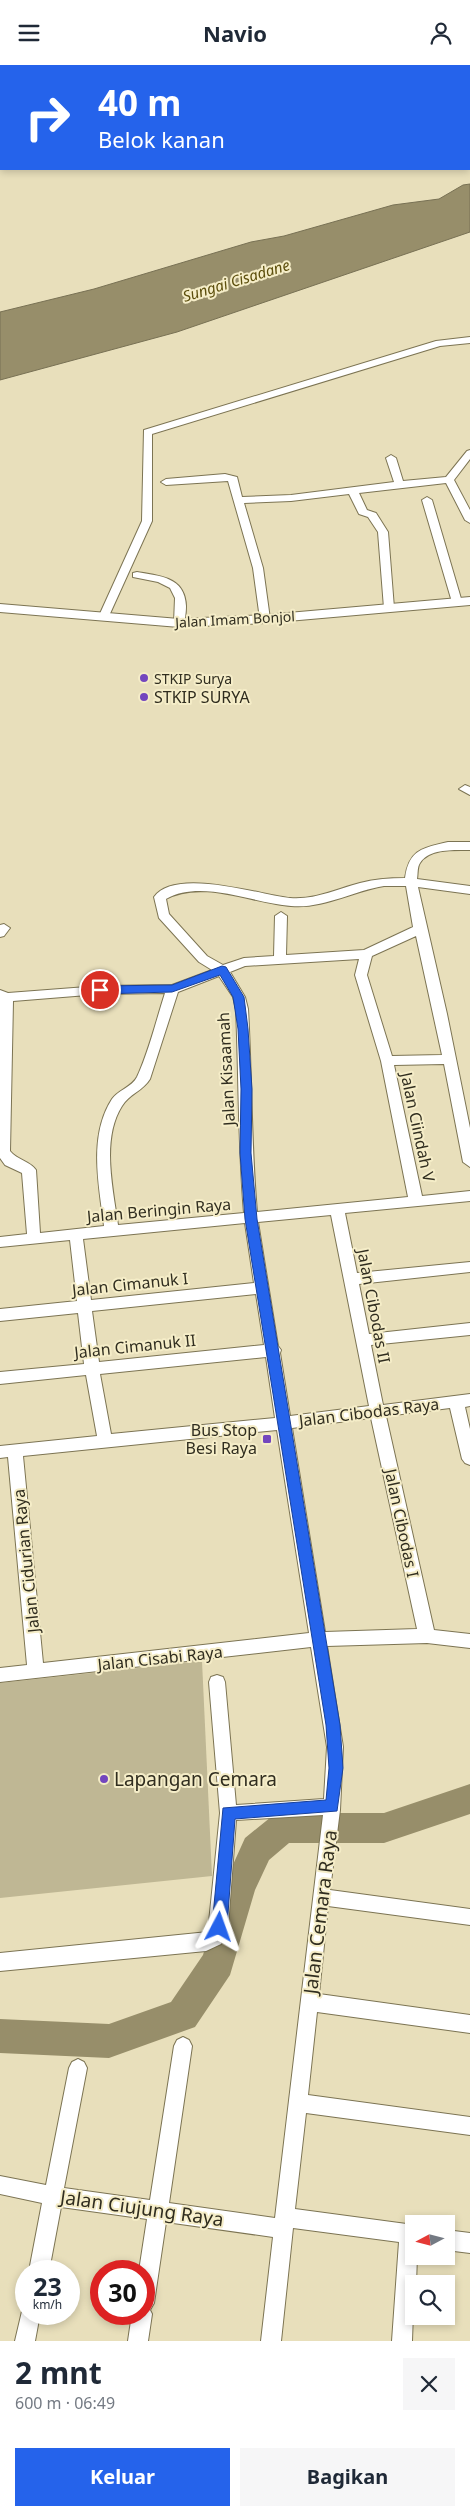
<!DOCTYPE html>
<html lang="id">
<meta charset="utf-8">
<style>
:root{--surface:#fff;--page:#f6f6f7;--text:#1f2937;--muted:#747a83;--accent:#2563eb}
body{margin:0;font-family:"Noto Sans",sans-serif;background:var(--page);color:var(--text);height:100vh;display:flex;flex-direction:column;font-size:19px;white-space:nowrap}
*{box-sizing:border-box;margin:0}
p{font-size:16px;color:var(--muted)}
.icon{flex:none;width:28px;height:28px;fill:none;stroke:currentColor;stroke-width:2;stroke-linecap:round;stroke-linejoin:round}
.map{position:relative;height:2276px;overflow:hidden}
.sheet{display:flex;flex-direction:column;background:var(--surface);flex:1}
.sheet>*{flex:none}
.guide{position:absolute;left:0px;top:0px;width:470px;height:105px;box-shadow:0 2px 8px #0003;background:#2563eb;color:#fff;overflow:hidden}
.needle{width:32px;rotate:263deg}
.controls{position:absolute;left:405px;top:2150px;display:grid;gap:10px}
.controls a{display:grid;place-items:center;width:50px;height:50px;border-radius:0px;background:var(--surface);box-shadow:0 2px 8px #0003;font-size:25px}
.speed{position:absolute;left:15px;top:2195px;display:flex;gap:10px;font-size:25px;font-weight:700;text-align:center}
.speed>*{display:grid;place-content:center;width:65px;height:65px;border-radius:50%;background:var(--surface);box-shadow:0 2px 8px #0003;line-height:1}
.speed small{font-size:12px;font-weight:400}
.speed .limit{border:8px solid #d22;background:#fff;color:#111}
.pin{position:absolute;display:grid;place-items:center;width:42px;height:42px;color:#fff;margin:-21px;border:2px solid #fff;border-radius:50%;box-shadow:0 1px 5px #0007}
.me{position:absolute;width:55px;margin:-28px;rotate:4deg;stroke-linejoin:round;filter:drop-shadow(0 0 4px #0008)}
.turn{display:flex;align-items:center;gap:18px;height:105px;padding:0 15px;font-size:22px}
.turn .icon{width:65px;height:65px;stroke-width:2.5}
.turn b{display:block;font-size:35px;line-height:42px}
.round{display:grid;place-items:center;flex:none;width:52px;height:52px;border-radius:0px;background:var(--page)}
.headline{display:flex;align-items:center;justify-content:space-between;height:85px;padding:0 15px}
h1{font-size:30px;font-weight:700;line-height:38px}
.primary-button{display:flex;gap:10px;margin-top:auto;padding:10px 15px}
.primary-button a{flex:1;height:58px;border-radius:0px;background:var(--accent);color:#fff;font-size:20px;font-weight:700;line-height:58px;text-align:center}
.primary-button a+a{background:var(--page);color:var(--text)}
header{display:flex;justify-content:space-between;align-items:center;height:65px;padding:0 15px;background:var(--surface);font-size:22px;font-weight:700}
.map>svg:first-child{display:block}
.green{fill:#bfb794}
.water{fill:#978e6a;stroke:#787154}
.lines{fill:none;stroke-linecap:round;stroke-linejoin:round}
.river{fill:#978e6a;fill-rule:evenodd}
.minor-casing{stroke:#7c7453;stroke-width:2}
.major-casing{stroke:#7c7453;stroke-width:2}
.minor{fill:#fff;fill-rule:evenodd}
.major{fill:#fff;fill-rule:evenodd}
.route{fill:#2563eb;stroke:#184099}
.poi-dot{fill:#7346be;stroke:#f5edc8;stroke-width:2}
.labels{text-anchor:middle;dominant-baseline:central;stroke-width:4;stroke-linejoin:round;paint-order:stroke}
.far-street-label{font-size:14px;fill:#302d1f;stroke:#f5edc8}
.far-poi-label{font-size:14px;fill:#302d1f;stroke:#f5edc8;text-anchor:start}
.far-water-label{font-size:15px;font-style:italic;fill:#5d4f0d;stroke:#f5edc8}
.poi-label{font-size:16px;fill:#302d1f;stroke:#f5edc8;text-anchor:start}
.street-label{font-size:16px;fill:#302d1f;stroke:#f5edc8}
.near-poi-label{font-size:19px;fill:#302d1f;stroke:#f5edc8;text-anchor:start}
.near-street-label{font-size:19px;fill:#302d1f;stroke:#f5edc8}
</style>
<header><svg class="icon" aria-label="menu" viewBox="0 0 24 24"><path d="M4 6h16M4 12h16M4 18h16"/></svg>Navio<svg class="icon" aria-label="person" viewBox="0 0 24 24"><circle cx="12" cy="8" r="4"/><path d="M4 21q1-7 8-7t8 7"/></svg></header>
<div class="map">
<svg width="470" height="2276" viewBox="0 0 470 2276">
<rect width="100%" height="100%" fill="#e8dfbb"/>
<path class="green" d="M202 1596 212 1811 0 1833V1618Z"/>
<path class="water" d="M470 119V167L177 267 0 315V247L94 224 251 177 284 171 393 140 439 134 463 120Z"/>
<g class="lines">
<path class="river" d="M470 1719V1749L384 1778H289L269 1795 255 1825 230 1910 195 1962 109 1993 0 1988V1954L109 1959 171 1937 203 1890 222 1824 245 1773 271 1752 283 1748H384Z"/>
<defs>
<path id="minor" d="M470 272V278L440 281 152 369V456L108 553 107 555H99L98 553 142 456 144 365 436 276Z
M470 385V394L454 415 470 445V458L465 455 446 418 359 428 367 445 376 448 388 467 394 543 389 546 384 543 378 467 368 452 359 449 349 429 291 436 244 438 263 503 270 554 265 557 260 554 253 503 228 416 166 420 161 417 166 414 225 409 237 412 242 432 291 430 394 417 386 393 391 390 396 393 403 416 446 412 467 386Z
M427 432 432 435 462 537 461 539H453L452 537 422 435Z
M137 507C160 511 185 512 186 541 186 547 185 555 183 560L179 561 174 558 175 533 170 523 158 517 133 512V508Z
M465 720 470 722V730L459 724Z
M448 777H470V785C456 785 429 783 420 798 417 802 418 809 417 814L470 821V829L418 822 447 949 470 1063V1102L463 1097 444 999 394 1000 422 1131 470 1126V1136L345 1148 357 1208 470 1197V1207L359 1219 369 1269 470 1258V1270L371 1280 383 1340 470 1329V1341L465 1342 470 1364V1400L465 1398 462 1394 450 1343 386 1351 434 1565 470 1569V1583L427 1578 327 1581 343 1682 340 1745 330 1825 470 1844V1860L328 1841 319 1929 470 1950V1968L317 1947 308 2030 470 2052V2070L306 2048 295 2144 414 2160V2191H417L416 2219H414L412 2276H392L399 2177 293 2163 281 2276H261L273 2172 166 2157 154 2238 150 2245 152 2249 148 2276H128L132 2249H144V2206H139L147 2154 61 2142 49 2206H29L42 2138 0 2129V2111L46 2120 69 2003 72 1997 78 1994 84 1997 87 2003 64 2123 150 2135 174 1981 177 1975 183 1972 189 1975 192 1981 169 2138 275 2153 323 1750 236 1755 228 1862 221 1879 206 1886 0 1906V1888L208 1867 220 1748 209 1617 211 1612 217 1610 223 1612 225 1617 236 1740 324 1734 327 1682 311 1582 0 1617V1603L27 1600 8 1392 0 1393V1381L97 1371 86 1310 0 1319V1307L84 1299 78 1248 0 1256V1244L77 1236 70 1175 0 1182V1172L27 1169 22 1108 5 1100 0 1093V925L8 928 100 921 172 920 212 905 199 897 159 853 154 832C175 802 260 830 290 833 315 835 337 824 360 818 375 814 390 813 405 813 409 784 423 783 448 777ZM384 821H406L413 862 364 885 286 890 287 851 281 847 275 851 274 891 244 893 223 900 207 891 169 849 166 834C201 814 253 838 291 841 323 844 353 826 384 821ZM416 871 442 990 392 991 367 910 372 891ZM359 894 355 910 381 996 408 1132 257 1147C251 1079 252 1012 248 944L245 932 230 907 245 901ZM219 911 233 932 236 944C239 1012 238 1080 244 1148L118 1160C113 1124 101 1074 122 1041 129 1029 143 1026 150 1014L178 927ZM165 928C156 956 149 986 137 1012 132 1022 118 1025 112 1034 88 1071 99 1121 104 1161L40 1168 36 1105C30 1096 17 1095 10 1086L13 936 100 929ZM331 1150 369 1341 290 1351 280 1288 281 1285 278 1281 258 1157ZM245 1158 254 1218 91 1235 83 1174ZM256 1229 264 1280 99 1297 92 1246ZM266 1292 275 1353 111 1369 100 1309ZM371 1353 417 1564 325 1567 292 1363ZM277 1365 309 1568 43 1598 23 1391Z
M4 859 10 863 4 871 0 872V860Z
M446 2165 470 2168V2188L446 2185Z
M26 2241V2249H40L35 2276H15L23 2242Z"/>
<path id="major" d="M470 532V540L265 558 179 562 0 547V539L179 554 265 550Z"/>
</defs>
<use href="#minor" class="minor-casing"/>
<use href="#major" class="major-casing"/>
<use href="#minor" class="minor"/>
<use href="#major" class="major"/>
</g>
<path class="route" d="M222 901 226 902 244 932 248 964 252 1024 251 1088 257 1154 340 1660 343 1703 337 1746 235 1754 227 1862 225 1867 219 1869 214 1867 212 1862 223 1743 326 1735 329 1703 326 1660 245 1154 240 1088 241 1024 238 964 233 932 220 910 172 927 100 929 95 925 100 921 172 920Z"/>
<g class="poi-dot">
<circle cx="144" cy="613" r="5"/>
<circle cx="144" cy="632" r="5"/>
<rect x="262" y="1369" width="10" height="10" rx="2.5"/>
<circle cx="104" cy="1714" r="5"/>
</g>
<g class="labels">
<g class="far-street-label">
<text transform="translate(235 554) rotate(-3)">Jalan Imam Bonjol</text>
</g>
<g class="far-poi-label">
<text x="154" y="613">STKIP Surya</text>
</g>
<g class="far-water-label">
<text transform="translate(236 215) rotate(-17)">Sungai Cisadane</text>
</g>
<g class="poi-label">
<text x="154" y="632">STKIP SURYA</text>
<text x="257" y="1365" text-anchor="end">Bus Stop<tspan x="257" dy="18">Besi Raya</tspan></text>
</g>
<g class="street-label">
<text transform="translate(226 1004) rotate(-93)">Jalan Kisaamah</text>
<text transform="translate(418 1062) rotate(78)">Jalan Ciindah V</text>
<text transform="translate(159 1145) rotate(-5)">Jalan Beringin Raya</text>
<text transform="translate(130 1219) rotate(-6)">Jalan Cimanuk I</text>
<text transform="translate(374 1241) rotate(79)">Jalan Cibodas II</text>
<text transform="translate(135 1281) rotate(-6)">Jalan Cimanuk II</text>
<text transform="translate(369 1347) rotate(-7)">Jalan Cibodas Raya</text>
<text transform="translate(402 1458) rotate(78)">Jalan Cibodas I</text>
<text transform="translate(26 1496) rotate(-96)">Jalan Cidurian Raya</text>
<text transform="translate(160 1593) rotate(-6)">Jalan Cisabi Raya</text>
</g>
<g class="near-poi-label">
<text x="114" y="1714">Lapangan Cemara</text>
</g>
<g class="near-street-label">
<text transform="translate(320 1847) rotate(-83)">Jalan Cemara Raya</text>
<text transform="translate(142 2143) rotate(8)">Jalan Ciujung Raya</text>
</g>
</g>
</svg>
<div class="controls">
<a><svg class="needle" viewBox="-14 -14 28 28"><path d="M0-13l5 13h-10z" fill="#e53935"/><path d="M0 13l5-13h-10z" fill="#747a83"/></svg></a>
<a><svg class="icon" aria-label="search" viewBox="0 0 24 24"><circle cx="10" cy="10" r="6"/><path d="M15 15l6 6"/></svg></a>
</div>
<div class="speed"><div>23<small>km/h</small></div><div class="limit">30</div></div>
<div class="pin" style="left:100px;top:925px;background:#d93025"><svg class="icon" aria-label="arrive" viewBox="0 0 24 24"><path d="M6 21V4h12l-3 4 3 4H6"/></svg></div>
<svg class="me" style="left:219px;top:1862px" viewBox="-20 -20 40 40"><path d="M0-17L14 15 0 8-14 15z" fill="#2563eb" stroke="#fff" stroke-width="4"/></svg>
<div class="guide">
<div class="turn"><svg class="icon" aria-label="right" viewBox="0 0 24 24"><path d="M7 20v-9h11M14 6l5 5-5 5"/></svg><div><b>40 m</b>Belok kanan</div></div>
</div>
</div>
<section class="sheet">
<div class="headline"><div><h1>2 mnt</h1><p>600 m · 06:49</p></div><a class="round"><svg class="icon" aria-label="close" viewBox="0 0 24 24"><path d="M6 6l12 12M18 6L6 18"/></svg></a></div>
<div class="primary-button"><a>Keluar</a><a>Bagikan</a></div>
</section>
